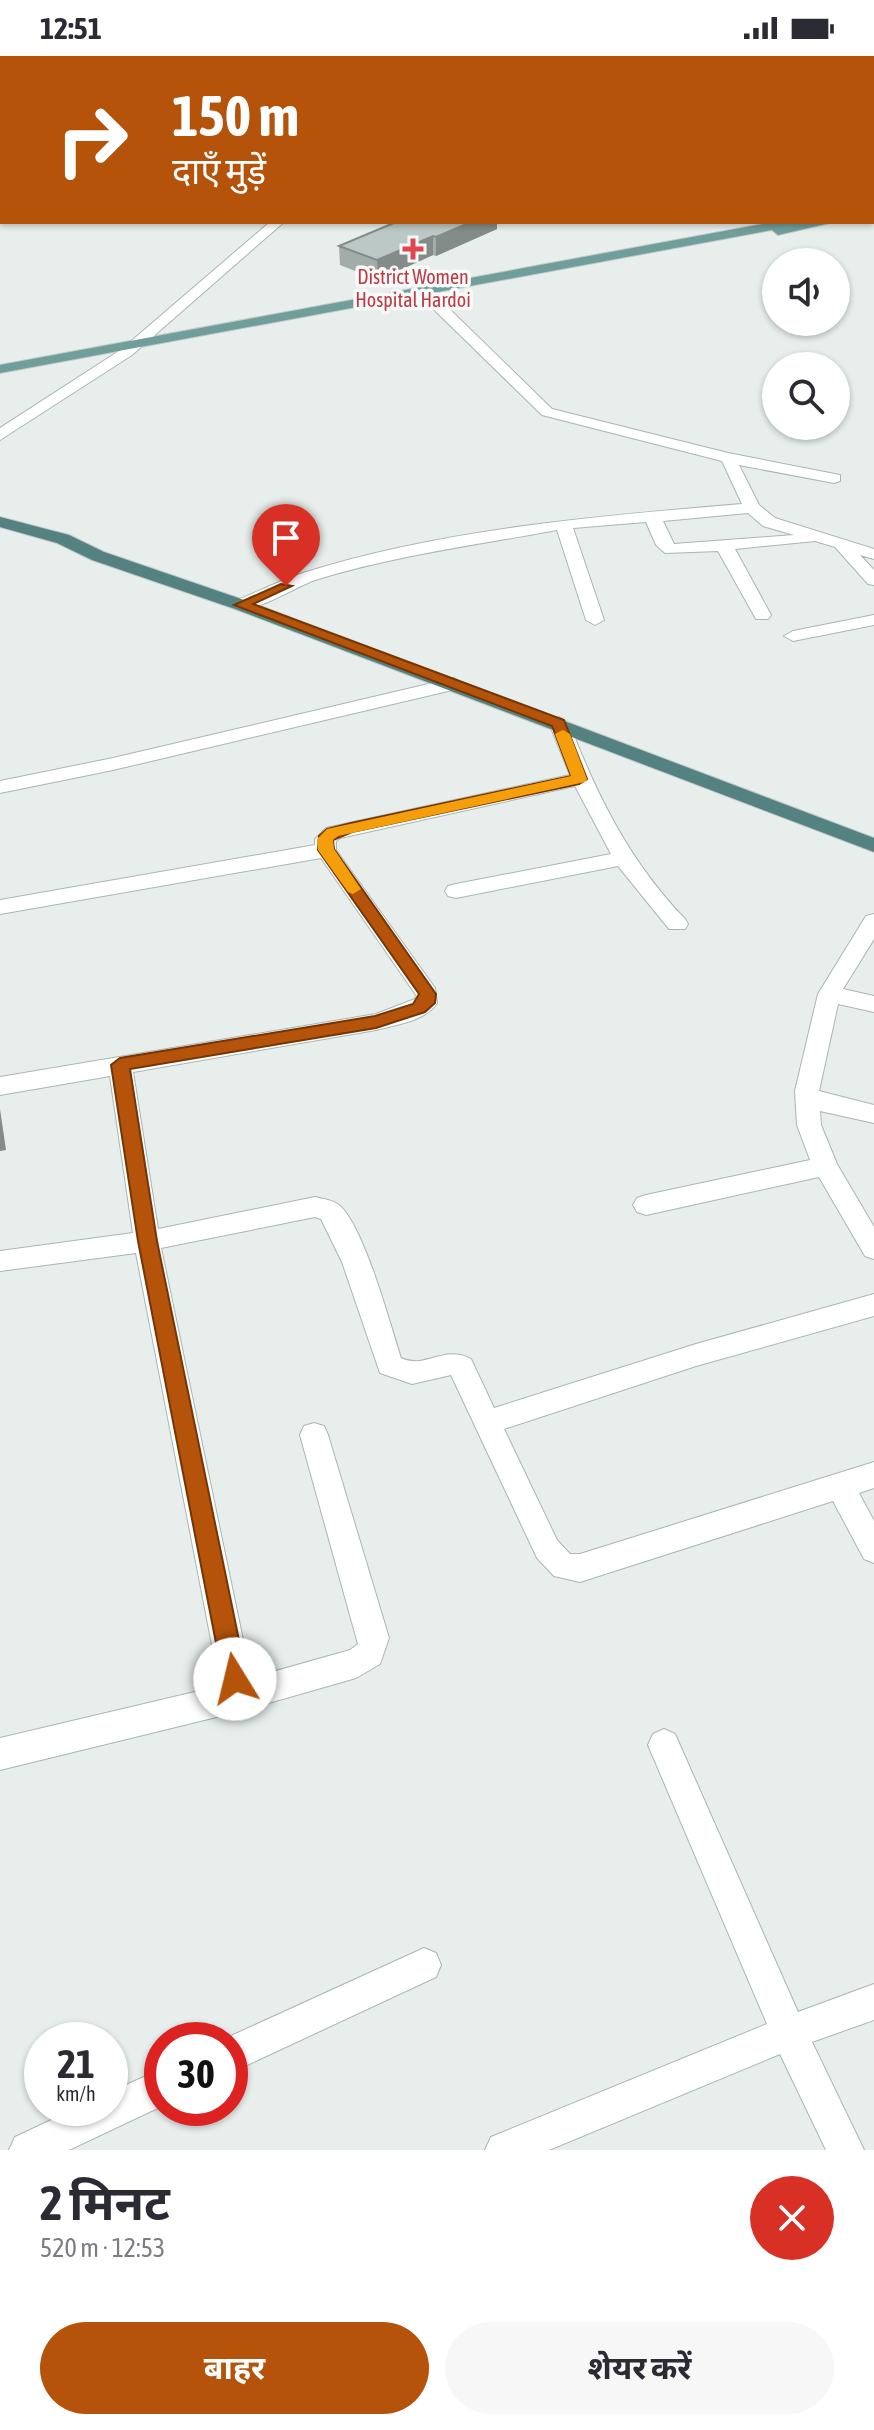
<!DOCTYPE html>
<html lang="hi">
<meta charset="utf-8">
<style>
:root{--surface:#fff;--page:#f7f7f7;--text:#2b2b33;--muted:#7c7c81;--accent:#b45309}
body{margin:0;font-family:"Asap Condensed","Noto Sans Devanagari",sans-serif;background:var(--page);color:var(--text);height:100vh;display:flex;flex-direction:column;font-size:30px;white-space:nowrap}
*{box-sizing:border-box;margin:0}
p{font-size:26px;color:var(--muted)}
.icon{flex:none;width:44px;height:44px;fill:none;stroke:currentColor;stroke-width:2;stroke-linecap:round;stroke-linejoin:round}
.map{position:relative;height:2094px;overflow:hidden}
.details{display:flex;flex-direction:column;background:var(--surface);flex:1}
.details>*{flex:none}
.banner{position:absolute;left:0px;top:0px;width:874px;height:168px;box-shadow:0 2px 6px #0004;background:#b45309;color:#fff;overflow:hidden}
.tools{position:absolute;left:762px;top:192px;display:grid;gap:16px}
.tools a{display:grid;place-items:center;width:88px;height:88px;border-radius:50%;background:var(--surface);box-shadow:0 2px 6px #0004;font-size:40px}
.speed{position:absolute;left:24px;top:1966px;display:flex;gap:16px;font-size:40px;font-weight:700;text-align:center}
.speed>*{display:grid;place-content:center;width:104px;height:104px;border-radius:50%;background:var(--surface);box-shadow:0 2px 6px #0004;line-height:1}
.speed small{font-size:20px;font-weight:400}
.speed .limit{border:12px solid #d22;background:#fff;color:#111}
.pin{position:absolute;display:grid;place-items:center;width:68px;height:68px;color:#fff;margin:-82px -34px;border-radius:50% 50% 50% 0;rotate:-45deg;box-shadow:0 0 8px #0007}
.pin .icon{rotate:45deg}
.me{position:absolute;width:88px;margin:-44px;rotate:351deg;stroke-linejoin:round;filter:drop-shadow(0 0 6px #0008)}
.turn{display:flex;align-items:center;gap:28px;height:168px;padding:0 40px;font-size:36px}
.turn .icon{width:104px;height:104px;stroke-width:2.5}
.turn b{display:block;font-size:56px;line-height:68px}
.round{display:grid;place-items:center;flex:none;width:84px;height:84px;border-radius:42px;background:var(--page)}
.summary{display:flex;align-items:center;justify-content:space-between;height:136px;padding:0 40px}
h1{font-size:48px;font-weight:700;line-height:60px}
.action{display:flex;gap:16px;margin-top:auto;padding:16px 40px}
.action a{flex:1;height:92px;border-radius:48px;background:var(--accent);color:#fff;font-size:32px;font-weight:700;line-height:92px;text-align:center}
.action a+a{background:var(--page);color:var(--text)}
.status{display:flex;justify-content:space-between;align-items:center;height:56px;padding:0 40px;background:var(--surface);direction:ltr}
.status svg{height:22px;fill:currentColor}
.map>svg:first-child{display:block}
.lines{fill:none;stroke-linecap:round;stroke-linejoin:round}
.minor-casing{stroke:#aab6b4;stroke-width:2}
.tertiary-casing{stroke:#aab6b4;stroke-width:2}
.primary-casing{stroke:#c3c9c8;stroke-width:2}
.trunk-casing{stroke:#c3c9c8;stroke-width:2}
.minor{fill:#fff;fill-rule:evenodd}
.tertiary{fill:#fff;fill-rule:evenodd}
.primary{fill:#709e9b;fill-rule:evenodd}
.trunk{fill:#538280;fill-rule:evenodd}
.wall{fill:#a2aca9}
.shaded-wall{fill:#848c8a}
.building{fill:#bcc8c5;stroke:#848c8a;stroke-width:2}
.route{fill:#b45309;stroke:#753606;stroke-width:2}
.slow{fill:#f59e0b}
.health-dot{fill:#e0444e;stroke:#f7faf9;stroke-width:3}
.labels{text-anchor:middle;dominant-baseline:central;stroke-width:7;stroke-linejoin:round;paint-order:stroke}
.far-health-label{font-size:20px;fill:#be3a42;stroke:#f7faf9}
</style>
<div class="status"><b>12:51</b><svg viewBox="0 0 49 12"><path d="M0 12V9h3v3zM5 12V6h3v6zM10 12V3h3v9zM15 12V0h3v12zM26 1h20v11H26zM47 4h2v5h-2z"/></svg></div>
<div class="map">
<svg width="874" height="2094" viewBox="0 0 874 2094">
<rect width="100%" height="100%" fill="#e7eeec"/>
<g class="lines">
<defs>
<path id="minor" d="M359 0H375L376 2H360Z
M776 0H787L788 2H777Z
M859 0H870L871 2H860Z
M872 29H874V35H872Z
M0 55H2V61H0Z
M0 102H2V110H0Z
M872 139 874 140V149L872 148Z
M427 235 432 236 552 353 728 397 840 419V425L834 427 739 409 759 449 775 462 874 493V503L860 499 874 514V529L868 528 835 491 815 485 735 493 771 559 768 563H756L718 495 665 497 656 489 646 466 573 472 604 564 595 569 586 564 557 474C476 489 393 500 315 524 295 531 254 558 235 553L232 549 235 545C257 536 279 525 303 517 441 473 598 460 742 448L722 405 542 359 422 242V236ZM748 457 763 470 794 479 674 488 663 465Z
M874 559V569L793 585 784 580 793 575Z
M454 622 463 628 461 632 113 714 0 737V725L113 702Z
M559 661 569 667C597 740 630 806 685 863L688 868 685 873H669L618 810 456 842 448 840 445 835 448 830 456 828 611 798 575 730 340 782 336 785V794L435 932 437 947C426 965 395 969 376 974L133 1016 158 1173 315 1141C323 1143 333 1144 339 1149 364 1170 390 1268 401 1302 425 1314 444 1288 471 1303L494 1352 696 1288 874 1238V1260L696 1310 504 1373 557 1484 570 1498H580L874 1406V1432L859 1437 874 1465V1507L864 1503 833 1445 580 1526 554 1520 537 1502 451 1319 412 1328 380 1317 342 1206 321 1163 315 1161 161 1192 251 1622 350 1594 358 1588 300 1379 304 1370 314 1367 324 1370 328 1379 389 1582 380 1608 356 1622 237 1656 0 1714V1682L220 1630 136 1197 0 1215V1195L133 1177 110 1020 0 1039V1021L376 958 415 943 416 939 321 802 0 858V844L315 789V783L326 772 570 719 549 667Z
M874 858V883L843 933 874 940V956L838 948 819 1035 874 1049V1067L820 1055 821 1069 837 1108 874 1171V1203L865 1200 819 1121 646 1159 637 1156 633 1149 637 1142 646 1139 810 1104 797 1069 795 1035 818 938 866 860Z
M664 1673 675 1678 798 1956 874 1928V1964L812 1986 864 2094H826L780 1998 549 2094H485L491 2081 767 1968 648 1689 653 1678Z
M424 1892 436 1897 441 1909 436 1921 230 2017V1984H222Z
M162 2013V2050L69 2094H9L15 2081 77 2052H110V2036Z"/>
<path id="tertiary" d="M270 166H284L132 299 0 384V372L122 293Z"/>
<path id="primary" d="M872 154H874V162H872Z
M773 166H834L778 179 772 174 0 317V309Z"/>
<path id="trunk" d="M0 461 69 479 104 496 247 545 874 782V796L235 553 92 504 57 487 0 471Z"/>
</defs>
<use href="#minor" class="minor-casing"/>
<use href="#tertiary" class="tertiary-casing"/>
<use href="#primary" class="primary-casing"/>
<use href="#trunk" class="trunk-casing"/>
<use href="#minor" class="minor"/>
<use href="#tertiary" class="tertiary"/>
<use href="#primary" class="primary"/>
<use href="#trunk" class="trunk"/>
</g>
<path class="wall" d="M497 173 436 200 433 199 378 224 340 209 339 190Z"/>
<path class="shaded-wall" d="M471 166H497V173L436 200V181Z
M433 180V199L378 224 377 204Z
M0 1053 6 1094 0 1095Z"/>
<path class="building" d="M396 166H471L436 181 433 180 377 204 339 190Z"/>
<path class="route" d="M281 528 292 530 253 548 564 664 587 723 579 728 352 776 333 784 334 793 436 938 435 947 425 956 376 972 130 1013 157 1185 247 1623 243 1631 235 1634 226 1631 223 1623 138 1185 111 1009 120 1002 375 960 413 948 419 938 318 794 319 780 327 773 351 767 571 720 552 670 234 549Z"/>
<path class="slow" d="M563 674 570 678 587 723 585 726 338 780 333 784 334 793 361 833 353 838 348 836 318 794 317 783 327 773 571 720 555 678Z"/>
<path class="health-dot" d="M409 181h8v8h8v8h-8v8h-8v-8h-8v-8h8z"/>
<g class="labels">
<g class="far-health-label">
<text x="413" y="220">District Women<tspan x="413" dy="23">Hospital Hardoi</tspan></text>
</g>
</g>
</svg>
<div class="tools">
<a><svg class="icon" aria-label="sound" viewBox="0 0 24 24"><path d="M4 9h4l5-4v14l-5-4H4zM17 9q2 3 0 6"/></svg></a>
<a><svg class="icon" aria-label="search" viewBox="0 0 24 24"><circle cx="10" cy="10" r="6"/><path d="M15 15l6 6"/></svg></a>
</div>
<div class="speed"><div>21<small>km/h</small></div><div class="limit">30</div></div>
<div class="pin" style="left:286px;top:530px;background:#d93025"><svg class="icon" aria-label="arrive" viewBox="0 0 24 24"><path d="M6 21V4h12l-3 4 3 4H6"/></svg></div>
<svg class="me" style="left:235px;top:1623px" viewBox="-20 -20 40 40"><circle r="19" fill="#fff"/><path d="M0-13L10 11 0 6-10 11z" fill="#b45309"/></svg>
<div class="banner">
<div class="turn"><svg class="icon" aria-label="right" viewBox="0 0 24 24"><path d="M7 20v-9h11M14 6l5 5-5 5"/></svg><div><b>150 m</b>दाएँ मुड़ें</div></div>
</div>
</div>
<section class="details">
<div class="summary"><div><h1>2 मिनट</h1><p>520 m · 12:53</p></div><a class="round" style="background:#d93025;color:#fff"><svg class="icon" aria-label="close" viewBox="0 0 24 24"><path d="M6 6l12 12M18 6L6 18"/></svg></a></div>
<div class="action"><a>बाहर</a><a>शेयर करें</a></div>
</section>
